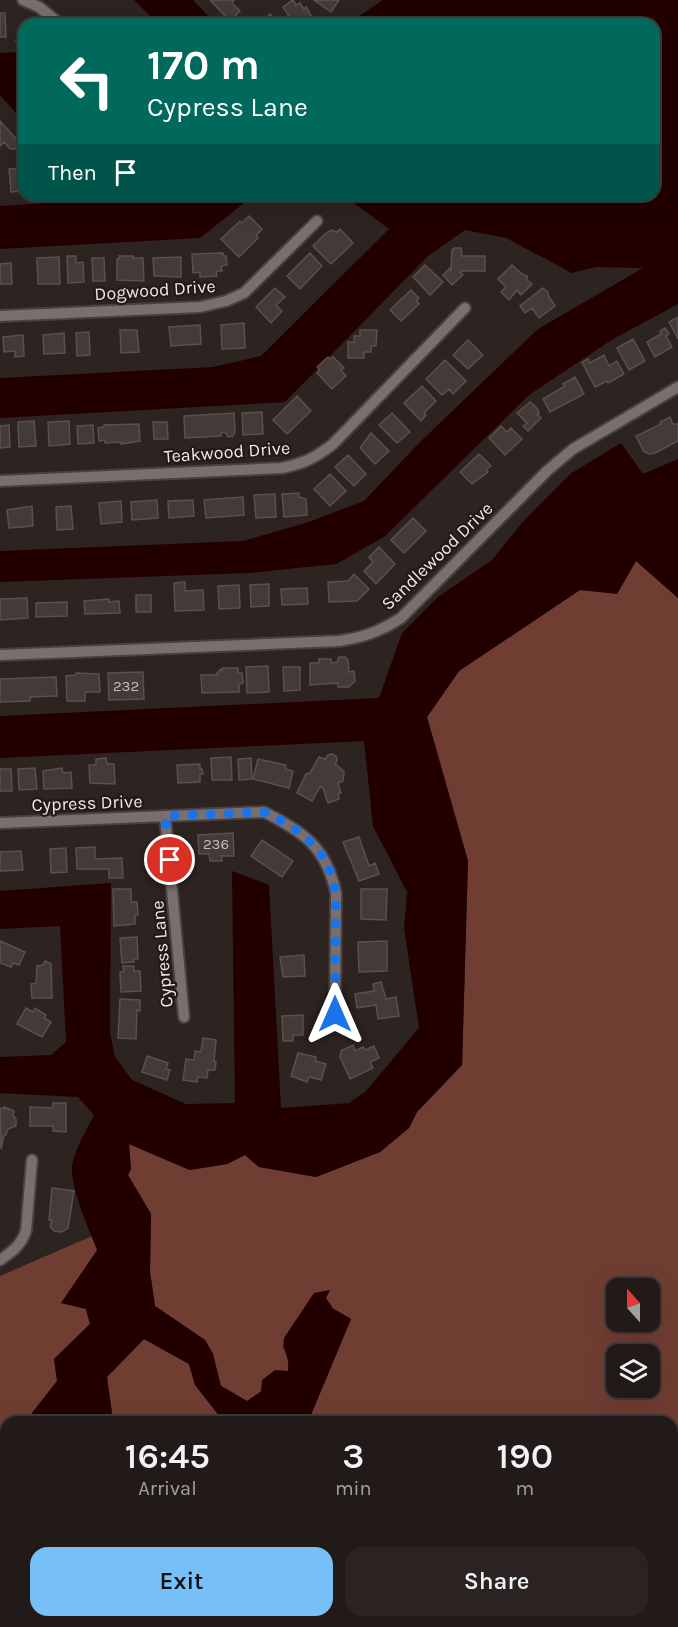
<!DOCTYPE html>
<style>
:root{--surface:#221a19;--page:#2a2322;--text:#f1f3f6;--muted:#a2a1a2;--line:#3f3838;--accent:#77c0f7}
body{margin:0;font-family:Karla,sans-serif;background:var(--page);color:var(--text);height:100vh;display:flex;flex-direction:column;font-size:22px;white-space:nowrap}
*{box-sizing:border-box;margin:0}
p{font-size:20px;color:var(--muted)}
.icon{flex:none;width:33px;height:33px;fill:none;stroke:currentColor;stroke-width:2;stroke-linecap:round;stroke-linejoin:round}
.map{position:relative;flex:1;overflow:hidden}
.sheet{position:absolute;left:0px;top:1416px;width:678px;height:212px;display:flex;flex-direction:column;background:var(--surface);border-radius:18px 18px 0 0;box-shadow:0 6px 24px #0002,0 0 0 2px var(--line)}
.sheet>*{flex:none}
.hud{position:absolute;left:18px;top:18px;width:642px;height:183px;border-radius:18px;box-shadow:0 6px 24px #0002,0 0 0 2px var(--line);background:#00695c;color:#fff;overflow:hidden}
.needle{width:39px;rotate:339deg}
.buttons{position:absolute;left:606px;top:1278px;display:grid;gap:12px}
.buttons a{display:grid;place-items:center;width:54px;height:54px;border-radius:12px;background:var(--surface);box-shadow:0 6px 24px #0002,0 0 0 2px var(--line);font-size:30px}
.pin{position:absolute;display:grid;place-items:center;width:51px;height:51px;color:#fff;margin:-26px;border:3px solid #fff;border-radius:50%;box-shadow:0 2px 6px #0007}
.me{position:absolute;width:66px;margin:-33px;rotate:0deg;stroke-linejoin:round;filter:drop-shadow(0 0 4px #0008)}
.turn{display:flex;align-items:center;gap:21px;height:126px;padding:0 30px;font-size:27px}
.turn .icon{width:78px;height:78px;stroke-width:2.5}
.turn b{display:block;font-size:42px;line-height:51px}
.then{display:flex;align-items:center;height:57px;padding:0 30px;background:#0003;gap:12px;font-size:22px}
.eta{display:flex;justify-content:space-evenly;align-items:center;height:102px;text-align:center}
.eta b{font-size:36px;font-weight:600;line-height:42px}
.cta{display:flex;gap:12px;margin-top:auto;padding:12px 30px}
.cta a{flex:1;height:69px;border-radius:18px;background:var(--accent);color:#111;font-size:24px;font-weight:600;line-height:69px;text-align:center}
.cta a+a{background:var(--page);color:var(--text)}
.map>svg:first-child{display:block}
.green{fill:#703d32;fill-rule:evenodd}
.water{fill:#200}
.building{fill:#443a37;stroke:#5c504e;stroke-width:1.5}
.lines{fill:none;stroke-linecap:round;stroke-linejoin:round}
.street-casing{stroke:#49413f;stroke-width:14}
.street{stroke:#7b6f6d;stroke-width:10}
.route{stroke:#1a73e8;stroke-width:10;stroke-dasharray:0 18}
.labels{text-anchor:middle;dominant-baseline:central;stroke-width:4.5;stroke-linejoin:round;paint-order:stroke}
.number-label{font-size:15px;fill:#c4bcba}
.street-label{font-size:18px;fill:#efe8e6;stroke:#231917}
</style>
<div class="map">
<svg width="678" height="1627" viewBox="0 0 678 1627">
<rect width="100%" height="100%" fill="#2d2321"/>
<path class="green" d="M636 561 678 598V1627H0V1552L6 1544V1622H672V1422H308L351 1319 333 1308 326 1298 330 1290 282 1346 289 1358 288 1371 247 1401 220 1385 213 1354 205 1340 155 1306 150 1272 151 1214 128 1175 131 1169 129 1144 189 1170 227 1164 245 1155 259 1167 316 1177 380 1152 409 1128 417 1112 462 1065 468 861 427 717 459 671 580 590 617 593ZM616 1288H650V1322H616ZM616 1354H650V1388H616Z
M92 1236 98 1250 62 1303 86 1309 90 1324 54 1359 57 1381 32 1413 30 1422H6V1498L0 1502V1276Z
M144 1339 189 1364 195 1385 224 1422H104L112 1413 107 1377Z"/>
<path class="water" d="M134 0H193L216 24H158Z
M383 0H678V304L613 339 529 395 384 537 336 564 249 573 0 582V551L243 541 309 522 364 501 420 442 538 329 643 268 596 267 572 273 506 238 465 230 428 256 285 402 0 418V378L213 367 261 356 389 229 343 195H654V24H347Z
M18 52 24 58V122L0 95V53Z
M89 195H156L159 198 165 195H254L200 238 0 249V206L93 200Z
M621 443 643 474 678 459V598L636 561 617 594 580 590 459 671 427 717 468 861 462 1065 417 1112 409 1128 380 1152 316 1177 259 1167 245 1155 227 1164 190 1170 129 1144 131 1169 128 1175 151 1214 150 1272 155 1306 205 1340 213 1354 221 1386 247 1401 261 1392 262 1380 275 1370 288 1371C290 1356 282 1351 284 1338L314 1293 330 1290 326 1298 333 1309 351 1319 308 1422H224L195 1385 189 1364 144 1339 107 1377 112 1413 104 1422H30L32 1413 57 1381 54 1359 90 1324 86 1309 61 1303 97 1250C89 1229 71 1189 72 1168 73 1152 87 1130 94 1115L78 1097 0 1093V1057L51 1055 66 1042 60 926 0 929V891L111 883 110 1033 115 1057 132 1080 186 1104 235 1103 232 871 269 885 281 1108 349 1103 365 1092 419 1028 404 928 407 892 373 826 364 741 0 758V716L379 698 402 633 438 597 492 560 521 524 570 474Z"/>
<path class="building" d="M210 0H234L232 3 240 11 230 21Z
M293 0 296 5 300 3 304 9 306 7 313 19 306 24H294L283 7Z
M314 0H339L331 12Z
M0 13H5L6 37H0Z
M270 14 280 24H259Z
M24 27V50L16 41 18 33Z
M0 121 18 141V145L15 149H10L4 142 0 146Z
M24 168V191L11 192 9 169Z
M249 216 262 229 256 236 258 238 239 257 221 239 240 221 242 223Z
M340 229 353 243 331 264 313 246 326 233 332 230 337 232Z
M454 248H461L462 256H485V271H461L460 272 463 275 452 285 443 275 450 268 451 270 452 250Z
M223 253V256H226L227 265 221 266 222 271H216L217 276 200 277V272L193 273 192 254Z
M310 253 322 266 300 289 287 276Z
M67 256H76V263L83 262 84 282 68 283Z
M119 256H133V258H143L144 281 117 280V259H119Z
M59 257 60 284H38L37 258Z
M181 257V277L154 276 153 258Z
M92 258H104L105 281H93Z
M11 263 12 284H0V264Z
M425 265 443 282 430 295 413 277Z
M512 265 522 274 527 276V280L532 284 521 295 517 290 509 300 501 292 506 287 498 279Z
M275 288 285 297 276 305 282 311 271 323 256 307Z
M543 288 548 292V295L555 306 539 318 532 308 525 313 520 306Z
M411 290 419 298 416 301 419 304 401 321 390 310Z
M678 317V339L669 322Z
M244 323 245 348 222 349 221 325Z
M200 325 201 344 171 346 169 327Z
M665 328 669 334 666 336 672 347 655 357 647 342 661 334 660 331Z
M120 330H137L139 352 121 353Z
M360 330H377L376 346H371V352H364V358H348V342H354V336H360Z
M89 332 90 355 77 356 76 333Z
M64 333 65 353 44 354 43 335Z
M23 335 24 356 15 357V351L4 352 3 337Z
M633 339 645 361 629 370 617 348Z
M468 340 483 355 468 369 453 355Z
M604 355 609 366 617 361 624 374 608 383 607 381 595 387 582 362 588 359 590 363Z
M328 357 330 359 333 357 344 368 341 370 346 376 332 389 317 373 320 370 317 367Z
M445 360 466 381 453 394 449 389 442 395 426 379Z
M575 377 584 394 550 412 543 399 565 386 563 384Z
M422 386 436 401 424 413 426 415 421 421 404 403Z
M297 396 311 411 287 434 273 420Z
M530 402 537 408 539 413 537 414 541 418 528 431 523 426 527 423 517 413Z
M262 412 263 434 243 435 242 413Z
M234 413 235 432 233 436 228 437 225 432 221 433V436L185 438 184 416Z
M392 413 410 432 397 443 379 425Z
M670 417 673 424H678V441L655 453 650 454 644 452 636 436 661 424 660 422Z
M34 421 36 446 19 447 18 422Z
M69 421 70 444 49 446 48 422Z
M153 422H167L168 439H154Z
M139 424 140 441 121 444V442L105 443V440L99 441 98 428 104 427V425Z
M9 425 10 447 0 448V426Z
M93 425 94 443 78 444 77 426Z
M501 426 507 432 511 428 522 439 505 455 489 438Z
M371 433 389 451 375 464 360 448Z
M479 454 491 466 486 470 488 472 472 484 460 472Z
M348 455 366 474 354 486 335 467Z
M330 474 346 491 330 506 314 489Z
M299 493V497L306 499 307 515 284 517 282 494Z
M275 494 276 517 256 518 254 495Z
M243 497 244 515 206 518 204 500Z
M157 500 158 518 132 520 131 502Z
M193 500 194 516 169 518 168 501Z
M121 501 122 522 101 524 99 503Z
M32 506 33 526 9 528 7 510Z
M71 506 73 529 57 530 56 507Z
M413 518 426 531 404 553 391 540Z
M379 547 395 564 376 584 364 571 373 562 369 557Z
M354 574 369 589 357 601 329 602 328 582 348 581Z
M185 582V591L203 590 204 610 175 611 174 583Z
M269 584V606L251 607 250 585Z
M239 585 240 608 219 609 218 586Z
M307 588 308 604 282 605 281 589Z
M136 595H151V612H136Z
M27 598 28 618 0 620V599Z
M109 599V602L119 601 120 613 85 614 84 601Z
M67 602V616L36 617V603Z
M339 657H345L348 660 349 672 354 671 355 681 349 687H338V683L310 685V663H319V659H331V663L337 662Z
M268 666 269 692 247 693 246 667Z
M283 667H300V690L284 691Z
M223 668H238V673H242L243 683 239 684V692L202 693 201 675H218L217 673 221 669 222 671Z
M143 672 144 699 109 700 108 673Z
M76 673 99 674 100 692H85V701H67L66 676 76 675Z
M56 677 57 696 30 697V701L0 702V679Z
M332 754 336 756 337 760 335 765H337L344 772 343 781 338 783 341 793 338 794 339 799 328 803 323 788 320 787 312 801 297 793 306 774 310 773 319 757 325 759 328 755Z
M231 757 232 780H212L211 758Z
M106 758 107 764H114L115 784 90 783 89 765H96V759Z
M251 758 252 779 239 780 238 759Z
M258 759 286 765 285 769 293 771 289 788 253 779Z
M200 764V769H202L203 774H200V782L178 783 177 765Z
M35 768 37 789 19 790 18 769Z
M62 768 63 773 71 772 72 788 44 789 43 771Z
M0 769H11L12 791H0Z
M233 833 234 856H222V861H210L209 854H199L198 835Z
M359 837 369 866 375 863 379 874 359 881 343 842Z
M262 840 293 861 282 877 251 856Z
M95 847V859L122 858 123 878H109V869H77L76 848Z
M66 848 67 872 51 873 50 849Z
M21 851 23 870 0 871V852Z
M113 889H131V902H137L138 915H135V924L114 926Z
M361 889H387L386 920 361 919Z
M137 937 138 959H134V962L122 963 120 938Z
M0 941 25 952 19 965 13 963 11 967 0 963Z
M387 941V971L359 972 358 942Z
M304 955 305 976 283 977 280 957Z
M45 961 51 964 52 998H32L31 984 36 983 37 966 43 965Z
M123 966H134V971H140L141 991 121 992 120 972 124 971Z
M381 982 386 999 396 997 399 1016 378 1019 376 1005 357 1008 355 994 374 991 373 984Z
M120 999 140 1000V1011L137 1010 136 1039 118 1038Z
M26 1008 33 1012 35 1008 46 1015 44 1018 51 1022 42 1037 17 1024Z
M303 1015V1035H293V1041H283L282 1016Z
M203 1038 216 1040 214 1061 216 1062 215 1070H208L207 1078 198 1077 197 1082 183 1080 186 1059 194 1060 195 1051 201 1052Z
M353 1045 355 1051 363 1047 365 1050 374 1046 379 1058 370 1062 373 1068 350 1079 340 1057 341 1051Z
M298 1053 316 1057 315 1061 326 1064 321 1080 309 1077 307 1082 291 1076Z
M147 1056 168 1063 166 1069 170 1070 167 1080 142 1072Z
M53 1103H66V1132L53 1131V1126H30V1107L53 1108Z
M4 1107 14 1111 13 1115 16 1119V1126L8 1129 6 1135H4L1 1149 0 1108 4 1109Z
M52 1188 74 1191 68 1228 62 1232 54 1231 50 1226 52 1220H49Z"/>
<g class="lines">
<defs>
<path id="street" d="M23 0 39 7 60 24
M0 316 200 307 226 301 244 293 317 221
M0 481 282 468C305 463 315 458 333 444L465 308
M0 655 339 641C364 637 379 632 401 618L548 470 573 449 678 387
M165 816 184 1017
M0 823 264 812C304 832 326 847 336 893L335 1014
M0 1260C12 1252 21 1245 26 1231L32 1160"/>
</defs>
<use href="#street" class="street-casing"/>
<use href="#street" class="street"/>
</g>
<g class="lines">
<path class="route" d="M170 860 165 816 264 812 284 822 304 835 316 848 327 861 336 893 335 1014"/>
</g>
<g class="labels">
<g class="number-label">
<text x="126" y="686">232</text>
<text x="216" y="844">236</text>
</g>
<g class="street-label">
<text transform="translate(155 290) rotate(-4)">Dogwood Drive</text>
<text transform="translate(227 452) rotate(-4)">Teakwood Drive</text>
<text transform="translate(437 556) rotate(-44)">Sandlewood Drive</text>
<text transform="translate(87 803) rotate(-2)">Cypress Drive</text>
<text transform="translate(162 954) rotate(-95)">Cypress Lane</text>
</g>
</g>
</svg>
<div class="buttons">
<a><svg class="needle" viewBox="-14 -14 28 28"><path d="M0-13l5 13h-10z" fill="#e53935"/><path d="M0 13l5-13h-10z" fill="#a2a1a2"/></svg></a>
<a><svg class="icon" aria-label="layers" viewBox="0 0 24 24"><path d="M12 4l9 5-9 5-9-5zM3 14l9 5 9-5"/></svg></a>
</div>
<div class="pin" style="left:170px;top:860px;background:#d93025"><svg class="icon" aria-label="arrive" viewBox="0 0 24 24"><path d="M6 21V4h12l-3 4 3 4H6"/></svg></div>
<svg class="me" style="left:335px;top:1014px" viewBox="-20 -20 40 40"><path d="M0-17L14 15 0 8-14 15z" fill="#1a73e8" stroke="#fff" stroke-width="4"/></svg>
<div class="hud">
<div class="turn"><svg class="icon" aria-label="left" viewBox="0 0 24 24"><path d="M17 20v-9H6M10 6l-5 5 5 5"/></svg><div><b>170 m</b>Cypress Lane</div></div>
<div class="then">Then<svg class="icon" aria-label="arrive" viewBox="0 0 24 24"><path d="M6 21V4h12l-3 4 3 4H6"/></svg></div>
</div>
<section class="sheet">
<div class="eta">
<div><b>16:45</b><p>Arrival</p></div>
<div><b>3</b><p>min</p></div>
<div><b>190</b><p>m</p></div>
</div>
<div class="cta"><a>Exit</a><a>Share</a></div>
</section>
</div>
